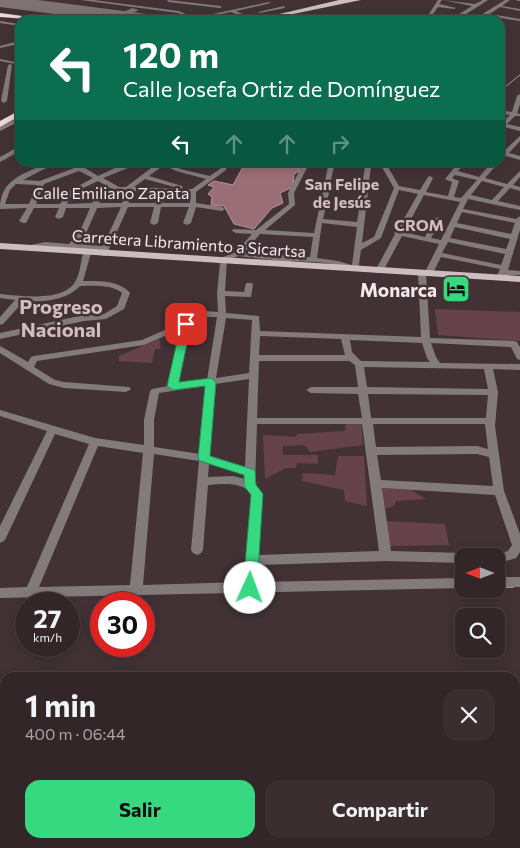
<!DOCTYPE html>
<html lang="es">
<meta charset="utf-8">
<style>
:root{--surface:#322628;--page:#3a2e30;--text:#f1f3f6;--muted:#a8a5a8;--line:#4d4345;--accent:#36d880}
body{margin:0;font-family:Commissioner,sans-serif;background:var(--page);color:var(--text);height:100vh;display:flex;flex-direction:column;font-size:19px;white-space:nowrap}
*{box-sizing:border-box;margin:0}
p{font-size:16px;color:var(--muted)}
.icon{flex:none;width:28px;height:28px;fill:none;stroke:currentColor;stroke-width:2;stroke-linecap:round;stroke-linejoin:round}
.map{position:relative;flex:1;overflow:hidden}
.sheet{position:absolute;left:0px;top:672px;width:520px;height:176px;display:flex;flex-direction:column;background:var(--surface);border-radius:15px 15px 0 0;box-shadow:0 2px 12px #0003,0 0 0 1px var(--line)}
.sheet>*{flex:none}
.top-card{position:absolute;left:15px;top:15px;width:490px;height:152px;border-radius:15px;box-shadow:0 2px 12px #0003,0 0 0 1px var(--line);background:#0b6e4f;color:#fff;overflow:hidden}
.needle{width:32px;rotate:270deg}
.buttons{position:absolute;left:455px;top:548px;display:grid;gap:10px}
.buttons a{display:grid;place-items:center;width:50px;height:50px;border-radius:10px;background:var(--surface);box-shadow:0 2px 12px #0003,0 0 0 1px var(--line);font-size:25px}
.speed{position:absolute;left:15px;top:592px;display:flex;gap:10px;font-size:25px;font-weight:700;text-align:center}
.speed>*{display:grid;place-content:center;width:65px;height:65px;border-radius:50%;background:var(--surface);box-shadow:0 2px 12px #0003,0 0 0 1px var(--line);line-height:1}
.speed small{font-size:12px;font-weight:400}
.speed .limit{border:8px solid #d22;background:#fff;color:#111}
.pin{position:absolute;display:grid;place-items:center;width:42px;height:42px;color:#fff;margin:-21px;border-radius:10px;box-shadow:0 2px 8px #0006}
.me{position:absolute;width:55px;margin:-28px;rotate:2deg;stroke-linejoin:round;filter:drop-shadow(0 0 4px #0008)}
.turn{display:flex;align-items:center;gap:18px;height:105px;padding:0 25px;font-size:22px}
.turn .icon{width:65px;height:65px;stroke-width:2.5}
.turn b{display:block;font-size:35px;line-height:42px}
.lanes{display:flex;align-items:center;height:48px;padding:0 25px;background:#0003;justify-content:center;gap:25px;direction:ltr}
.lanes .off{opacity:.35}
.round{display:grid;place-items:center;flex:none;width:52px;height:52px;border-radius:15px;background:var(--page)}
.summary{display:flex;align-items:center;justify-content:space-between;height:85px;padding:0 25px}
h1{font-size:30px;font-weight:700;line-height:38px}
.action{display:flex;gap:10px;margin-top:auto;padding:10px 25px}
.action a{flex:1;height:58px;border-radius:15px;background:var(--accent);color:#111;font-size:20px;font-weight:700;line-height:58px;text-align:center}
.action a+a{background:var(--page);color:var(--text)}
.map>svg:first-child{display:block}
.green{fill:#66434b}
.water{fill:#9b6d77;stroke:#b6929a}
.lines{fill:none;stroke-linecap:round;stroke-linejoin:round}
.stream-far1{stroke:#b6929a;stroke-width:1}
.stream{stroke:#b6929a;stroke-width:2}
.taxiway{fill:#807274;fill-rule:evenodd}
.runway{fill:#807274;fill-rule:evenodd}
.minor{fill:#837a7c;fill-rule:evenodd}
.major{fill:#cebdc0;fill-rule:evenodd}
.highway{fill:#ecd7db;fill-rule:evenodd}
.route{fill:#36d880;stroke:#238c53}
.labels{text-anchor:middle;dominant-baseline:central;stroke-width:5;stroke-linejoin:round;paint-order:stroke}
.far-neighbourhood-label{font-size:16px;font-weight:bold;fill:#d1bcc0;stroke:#423236}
.far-street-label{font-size:16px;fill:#f4e9eb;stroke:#423236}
.poi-label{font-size:19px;font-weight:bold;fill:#f4e9eb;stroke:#423236;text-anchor:end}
.neighbourhood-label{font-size:20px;font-weight:bold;fill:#d1bcc0;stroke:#423236}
</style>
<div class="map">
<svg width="520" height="848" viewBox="0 0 520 848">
<rect width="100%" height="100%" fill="#423236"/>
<path class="green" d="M435 309 520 312V341L438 335Z
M159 339 161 349H155L152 363 119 361V356Z
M346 423H361L363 445 310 452 304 445 283 446V455H318V464L297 463 296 468H286L265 479 263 435 296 437 297 434 345 431Z
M338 456H364L367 506 345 501 344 490 302 481 303 473 335 475Z
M382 488 411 490 426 499 396 501 394 506 385 509Z
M386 521 445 524 449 545 389 546Z"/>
<path class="water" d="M245 163H304L299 166 300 171 294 174 293 187 280 193 283 203 272 208 254 229 234 224 224 206 211 205 212 197 208 194 214 187 208 185 214 181 233 185Z"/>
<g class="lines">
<path class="stream-far1" d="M500 91 520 75"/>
<path class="stream" d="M496 587H513"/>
<path class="taxiway" d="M132 8 139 10 118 20 111 18Z"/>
<path class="runway" d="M0 0H38L147 14 154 16 157 20H100L0 7Z"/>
<path class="minor" d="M81 0H93L179 11 194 18 269 2 271 3 236 11 256 20H250L231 12 193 20 178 13Z
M168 0 220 6 222 7 220 8 169 2 167 1Z
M438 0H442L439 4 456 8 454 9 438 7 429 20H425Z
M443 0 475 4 483 0H488L457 20H453L456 16 472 6Z
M505 0H510L502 6 520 9V11L500 7 490 14 520 19V21L487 16 481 20H476L484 13Z
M516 0H520V1H517Z
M284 6 285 8 260 13 258 12Z
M0 21 20 24V26L0 23Z
M20 31 18 35 19 44 0 48V46L15 42 14 34Z
M0 59 20 63V65L0 61Z
M10 64 12 65 7 101 4 103 1 101 8 65Z
M520 94V104L517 113 520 114V116H515L507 124 520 127V131L504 127 500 130V122L502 123 510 115 500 114V110L512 112 517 96Z
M20 117V121L0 131V127Z
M520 136V141L509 153 520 156V160L506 156 500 161V151L503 152Z
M20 146V151L0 162V157Z
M49 162H58L23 180 40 181 74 168 65 162H74L80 166 89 162H99L85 168 98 176 128 162H136L128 168 103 178 119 187H126L159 162H168L180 169 210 176 221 168V162H227L226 170 196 192V203L222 207 225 209 222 211 196 207 191 223 187 225 183 223 189 207H161L158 223 154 225 150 223 154 207H128L106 256H103L99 254 101 251 45 246 26 250V246L45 242 69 244 80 231 90 208H66L63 217 59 219 55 217 59 208H34L26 223H23L19 221 27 208 0 209C0 178 25 174 49 162ZM164 165 176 171 206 179 192 189H181L183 187 182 186 149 176ZM79 171 93 178 69 191 60 204H36L44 184ZM145 179 178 188V189L134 187ZM98 181 112 189 96 196 92 203 67 204 73 193ZM16 184 37 185 29 204H5L10 190ZM119 191H124L122 203H99L101 198ZM131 191 157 192 155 203H129ZM164 192 190 193V203H162ZM121 207 103 246 76 244 87 231 97 208Z
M304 162H310L294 193 295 205 265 230 314 233 329 162H335L330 184 362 186 365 167 357 162H366L371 166 362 243 374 237 394 188 379 162H385L399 186 420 190 428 177 430 176 433 178 426 192 448 196 452 182 445 179 459 162H466L458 171 479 177 492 162H499L485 178 507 184 520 171V177L513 185 520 187V191L510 188 498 201 520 206V210L468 199 463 209 516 219 520 216V230L508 270 520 271V275H506L501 278 497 276 500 269 441 257 432 275 426 274 430 338 514 341 517 342 520 347V360L517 359 511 347 431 343 436 357 440 363 520 364V370L493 369 498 392 495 426 504 491 520 534V552L516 558 496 564V556H491L508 551 512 545 495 495 382 488 391 551 464 553 469 556H464V563L386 561 258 565 257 582 464 578V588L0 598V588L27 587 89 444 55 434 6 538 4 541 0 543V526L47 431 0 416V410L95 438 144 445V420L150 391 152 389 168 386 181 329 144 345 37 361 34 367 55 380 64 382 129 387 131 389 126 392 64 388 49 384 0 353V346L28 362 31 357 34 356 142 340 183 322 191 315 205 311 218 312 217 293 220 263H217L213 261 236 252 252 234 236 233 232 231 233 229 256 230 289 204 288 193ZM455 175 477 180 461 198 454 197 459 181 452 178ZM482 181 504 187 492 200 471 195ZM330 188 362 190 357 222 323 219ZM399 190 418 194 397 231 394 233 395 234 375 271 376 273H382L402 236 439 244 425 272 422 271 418 273 421 337 260 331 259 316 226 313 225 296 251 297 253 285 252 283H246L244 292 225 291 227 260 239 256 283 261 281 265 285 267H288L291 261C304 262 318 261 331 264 340 265 349 272 358 271L361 250 381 238ZM424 195 460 202 441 240 431 238 442 219 438 217 434 219 425 237 404 232ZM462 212 515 223 511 234 457 223ZM322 223 357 227 352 265 338 261 317 258ZM455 227 510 239 506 249 450 238ZM260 234 313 237 310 257 245 252ZM448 242 505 254 501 265 442 253ZM205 317H217L207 380 178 384 190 325 197 319ZM226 318 252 320 249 373 216 378ZM260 336 341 339 345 355H259ZM350 340 422 343 427 358 430 362 361 361 352 352ZM259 361H349L355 365 358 387H311L306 390 311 393 358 394 362 418H257ZM364 367 484 369 488 389 367 387ZM249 379 245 467 210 456 215 384ZM206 386 200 454 154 447V420L159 393ZM368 394 488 395 486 418H371ZM257 424H362L379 551 258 555 262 494 255 484ZM373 424H485L488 449 477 446 376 447ZM98 446 143 453 130 585 39 587ZM154 454 199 461 191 550 193 553 197 555 201 553 203 550 208 485C222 484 242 481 251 494L244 582 143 585ZM477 454 489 457 493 486 381 480 377 455ZM209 464 245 475V479L233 476 208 477Z
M84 251H90L91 253 83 281C99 281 119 280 130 293L124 309 106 319 84 321 0 339V333L84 315 104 314 117 306 122 293C111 284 94 286 80 286 66 301 43 302 24 301L3 324 0 325V317L15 300 0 298V294C20 296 63 302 75 282 81 273 80 261 84 251Z
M496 577H520V587H496Z"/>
<path class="major" d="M339 0H361L264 20H254Z
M0 243 520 276V282L0 249Z"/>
<path class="highway" d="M0 13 38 18 41 20 0 17Z
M20 110V116L0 127V121Z"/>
</g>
<path class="route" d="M186 321 191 324 179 382 211 378 216 382 210 456 255 470 256 485 263 494 257 588 255 592 250 594 245 592 243 588 251 495 244 486V475L200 461 198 458 205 386 173 390 167 386 181 324Z"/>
<defs>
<symbol id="hotel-square" viewBox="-11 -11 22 22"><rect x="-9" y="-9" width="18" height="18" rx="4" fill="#36d880" stroke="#423236"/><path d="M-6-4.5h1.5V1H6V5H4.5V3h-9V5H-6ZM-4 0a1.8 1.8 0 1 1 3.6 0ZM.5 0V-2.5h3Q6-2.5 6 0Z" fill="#111"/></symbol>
</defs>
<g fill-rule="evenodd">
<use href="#hotel-square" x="440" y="273" width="32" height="32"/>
</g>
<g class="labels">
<g class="far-neighbourhood-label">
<text x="342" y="183">San Felipe<tspan x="342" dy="18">de Jesús</tspan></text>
<text x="419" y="224">CROM</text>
</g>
<g class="far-street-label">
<text x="111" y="192">Calle Emiliano Zapata</text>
<text transform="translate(189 243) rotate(4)">Carretera Libramiento a Sicartsa</text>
</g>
<g class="poi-label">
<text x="437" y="289">Monarca</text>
</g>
<g class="neighbourhood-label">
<text x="61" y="306">Progreso<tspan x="61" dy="23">Nacional</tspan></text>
</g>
</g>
</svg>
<div class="buttons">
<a><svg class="needle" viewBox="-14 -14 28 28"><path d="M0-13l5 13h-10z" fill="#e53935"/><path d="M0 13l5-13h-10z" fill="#a8a5a8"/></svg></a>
<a><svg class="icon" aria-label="search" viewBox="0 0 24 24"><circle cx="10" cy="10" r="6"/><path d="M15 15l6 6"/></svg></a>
</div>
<div class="speed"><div>27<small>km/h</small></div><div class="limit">30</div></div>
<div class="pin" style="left:186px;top:324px;background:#d93025"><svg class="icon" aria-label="arrive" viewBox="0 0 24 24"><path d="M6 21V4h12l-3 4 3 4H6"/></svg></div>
<svg class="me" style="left:250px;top:588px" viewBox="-20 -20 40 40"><circle r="19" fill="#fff"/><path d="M0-13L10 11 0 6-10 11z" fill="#36d880"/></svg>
<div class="top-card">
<div class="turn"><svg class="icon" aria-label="left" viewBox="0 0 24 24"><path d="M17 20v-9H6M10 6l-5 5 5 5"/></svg><div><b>120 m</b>Calle Josefa Ortiz de Domínguez</div></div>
<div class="lanes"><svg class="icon" aria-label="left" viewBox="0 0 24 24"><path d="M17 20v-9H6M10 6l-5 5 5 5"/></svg><svg class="icon off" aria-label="ahead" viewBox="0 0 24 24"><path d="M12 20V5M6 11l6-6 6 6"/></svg><svg class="icon off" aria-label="ahead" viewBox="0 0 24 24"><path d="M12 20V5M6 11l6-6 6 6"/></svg><svg class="icon off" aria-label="right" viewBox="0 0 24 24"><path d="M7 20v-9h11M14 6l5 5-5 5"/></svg></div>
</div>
<section class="sheet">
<div class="summary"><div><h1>1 min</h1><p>400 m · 06:44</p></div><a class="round"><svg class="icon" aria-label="close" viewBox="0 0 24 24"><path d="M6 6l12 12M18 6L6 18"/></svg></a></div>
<div class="action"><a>Salir</a><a>Compartir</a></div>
</section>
</div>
